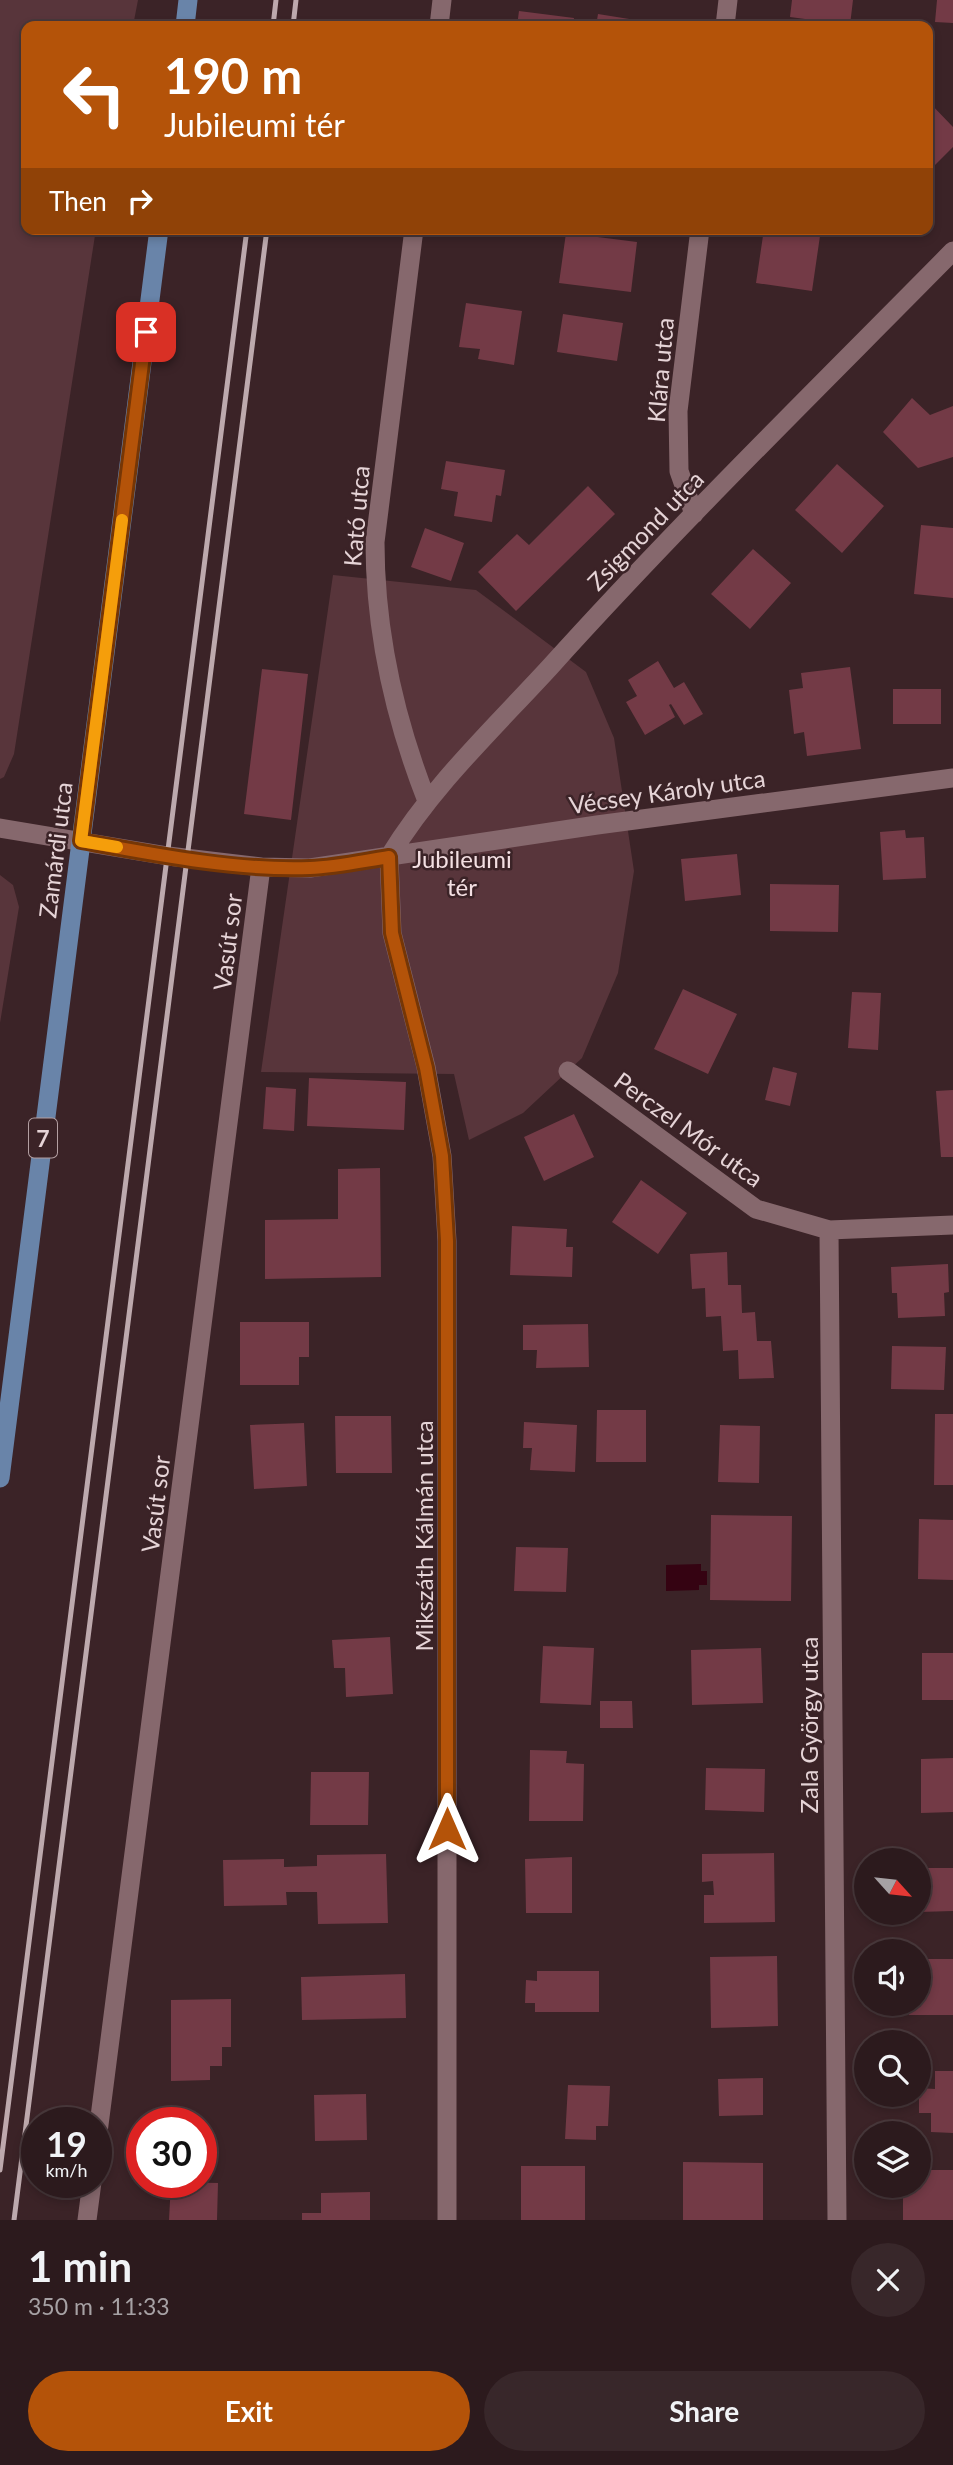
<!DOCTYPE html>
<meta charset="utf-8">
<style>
:root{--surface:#2c1a1d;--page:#38272a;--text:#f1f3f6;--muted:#a6a1a4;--line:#48383b;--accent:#b45309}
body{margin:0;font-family:Lato,sans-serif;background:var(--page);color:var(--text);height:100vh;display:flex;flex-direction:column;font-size:26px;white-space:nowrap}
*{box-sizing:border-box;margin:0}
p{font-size:23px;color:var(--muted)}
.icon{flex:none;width:38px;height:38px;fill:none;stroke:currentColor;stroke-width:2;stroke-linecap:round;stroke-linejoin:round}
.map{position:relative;height:2220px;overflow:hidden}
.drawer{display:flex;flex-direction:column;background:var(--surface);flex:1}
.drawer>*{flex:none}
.guide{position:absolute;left:21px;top:21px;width:912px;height:214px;border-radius:14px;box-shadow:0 4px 10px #0003,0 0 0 2px var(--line);background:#b45309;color:#fff;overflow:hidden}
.needle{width:46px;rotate:117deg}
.controls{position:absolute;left:854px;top:1848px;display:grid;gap:14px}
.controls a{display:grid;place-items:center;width:77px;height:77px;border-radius:50%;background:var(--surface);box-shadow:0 4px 10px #0003,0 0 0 2px var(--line);font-size:35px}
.speed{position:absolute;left:21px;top:2107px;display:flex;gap:14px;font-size:35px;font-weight:700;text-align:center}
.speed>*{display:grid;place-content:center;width:91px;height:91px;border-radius:50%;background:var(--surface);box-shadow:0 4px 10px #0003,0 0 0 2px var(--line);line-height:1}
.speed small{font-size:18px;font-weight:400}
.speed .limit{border:10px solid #d22;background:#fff;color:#111}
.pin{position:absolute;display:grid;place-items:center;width:60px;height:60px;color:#fff;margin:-30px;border-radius:14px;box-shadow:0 4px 10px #0006}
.me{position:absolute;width:77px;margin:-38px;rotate:0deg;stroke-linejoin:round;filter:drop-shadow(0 0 5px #0008)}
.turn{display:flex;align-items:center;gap:24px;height:147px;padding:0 28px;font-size:32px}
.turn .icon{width:91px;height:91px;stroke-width:2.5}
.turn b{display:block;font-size:49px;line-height:60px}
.then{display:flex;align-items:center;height:66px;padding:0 28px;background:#0003;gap:14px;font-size:26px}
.round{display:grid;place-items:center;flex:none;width:74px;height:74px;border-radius:37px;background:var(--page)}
.summary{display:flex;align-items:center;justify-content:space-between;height:119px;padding:0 28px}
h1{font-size:42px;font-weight:700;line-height:52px}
.primary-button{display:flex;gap:14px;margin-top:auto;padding:14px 28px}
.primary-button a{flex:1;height:80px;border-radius:42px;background:var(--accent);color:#fff;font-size:28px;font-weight:700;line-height:80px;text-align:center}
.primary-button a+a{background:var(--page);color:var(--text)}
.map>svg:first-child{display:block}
.green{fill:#58353b}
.water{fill:#350312}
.building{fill:#733a46}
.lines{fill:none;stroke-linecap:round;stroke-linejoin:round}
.minor{stroke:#86686d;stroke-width:19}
.primary{stroke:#6984a9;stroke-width:19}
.rail{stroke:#bda9ad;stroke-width:5}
.route-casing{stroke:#753606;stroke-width:18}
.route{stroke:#b45309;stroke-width:12}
.slow{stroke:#f59e0b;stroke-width:12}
.labels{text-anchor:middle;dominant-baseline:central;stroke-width:5;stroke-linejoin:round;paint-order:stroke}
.shield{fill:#3b2327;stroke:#b39fa2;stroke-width:2}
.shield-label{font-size:23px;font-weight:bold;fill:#e6d4d7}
.street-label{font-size:24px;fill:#e6d4d7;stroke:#3b2327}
.park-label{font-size:24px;fill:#f3dfe2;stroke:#3b2327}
</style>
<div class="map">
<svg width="953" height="2220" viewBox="0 0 953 2220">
<rect width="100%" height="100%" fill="#3b2327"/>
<path class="green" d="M0 0H138L133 26H26V229H96L14 754 4 777 0 779Z
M333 575 476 590 586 672 614 738 634 871 618 973 582 1058 523 1113 469 1140 454 1074 261 1072Z
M0 875 13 885 19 907 0 1023Z"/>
<path class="water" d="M701 1564V1571H707V1585H699V1590L666 1591V1565Z"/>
<path class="building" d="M792 0H853L850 25 790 17Z
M937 0H953V23L935 22Z
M519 11 574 18 573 26H517Z
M598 14 648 22V26H596Z
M928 101 953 127V147L928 172Z
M764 229H821L812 291 756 283Z
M566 233 637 242 631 292 559 283Z
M466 303 522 311 514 365 478 359 480 349 459 347Z
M563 314 623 323 617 361 557 352Z
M912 398 930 415 953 406V457L918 468 883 432Z
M446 461 505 470 501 496 496 495 492 522 454 516 458 492 441 489Z
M837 464 884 506 842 553 795 510Z
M588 486 615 514 516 611 478 572 517 534 529 545Z
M921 525 953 528V598L914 594Z
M425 528 464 543 451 581 411 567Z
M753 549 791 583 750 629 711 594Z
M658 661 674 688 684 682 703 714 684 725 671 704 669 705 675 717 645 735 626 702 637 696 628 680Z
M850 667 861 749 807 756 804 732 794 734 789 690 803 688 801 673Z
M262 669 308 674 291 820 244 814Z
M893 689H941V724H893Z
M905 830 906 838 924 837 926 878 883 880 880 832Z
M737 854 741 895 685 901 681 859Z
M770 884 839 885 838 932 770 931Z
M683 989 737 1014 708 1074 654 1049Z
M852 992 881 993 878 1050 848 1048Z
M773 1067 797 1073 790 1106 765 1100Z
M309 1078 406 1082 404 1130 307 1126Z
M266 1087 296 1089 294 1131 263 1129Z
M953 1090V1157H941L936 1091Z
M574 1114 594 1157 544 1181 524 1137Z
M380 1168 381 1277 265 1279V1220L338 1219V1169Z
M641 1180 687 1213 658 1254 612 1222Z
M512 1226 567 1229 566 1247H573L572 1277 510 1275Z
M727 1252 728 1285H741L742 1313 755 1312 757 1341H771L774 1378 739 1379 738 1350 723 1351 721 1316 706 1317 705 1288 692 1289 690 1254Z
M948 1264 949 1292 944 1293 945 1316 898 1318 897 1293H892L891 1267Z
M240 1322H309V1357H299V1385H240Z
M588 1324 589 1367 536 1368 537 1350H523V1325Z
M892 1346 946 1347 944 1390 891 1389Z
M597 1410H646V1462H596Z
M935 1414H953V1485H934Z
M335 1416H391L392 1473H336Z
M524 1422 577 1425 575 1472 530 1470 532 1448H523Z
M304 1423 307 1486 254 1489 250 1425Z
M720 1425 760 1426 759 1483 718 1482Z
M711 1515 792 1516 791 1601 710 1600Z
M919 1519 953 1520V1580L918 1579Z
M516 1547 568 1548 566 1592 514 1591Z
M390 1637 393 1694 346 1697 345 1668H334L332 1640Z
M543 1646 594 1648 591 1705 540 1703Z
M761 1648 763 1703 692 1705 691 1650Z
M922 1653H953V1700H922Z
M600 1701H632L633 1728H600Z
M530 1750 567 1751 566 1763 584 1764 583 1821H529Z
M953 1758V1812L921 1813V1759Z
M706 1768 765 1769 764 1812 705 1810Z
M311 1772H369L368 1825H310Z
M774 1853 775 1922 704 1923V1895H714L713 1881 702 1882V1854Z
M386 1854 388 1923 318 1924 317 1892H286L287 1905 224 1906 223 1860 284 1859V1867L317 1866V1855Z
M572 1857V1913H526L525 1859Z
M919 1868H953V1911L919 1912Z
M777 1956 778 2026 711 2028 710 1957Z
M919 1959H953V2015H909V2004H919Z
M537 1971H599V2012H535V2003H525L526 1980 537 1981Z
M405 1974 406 2018 302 2020 301 1977Z
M231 1999V2047H222V2066H210V2080L171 2081V2000Z
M935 2071H953V2133L931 2132V2113H919V2088L935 2089Z
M763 2078V2115L719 2116 718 2079Z
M568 2085 610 2086 608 2126H596V2140L565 2139Z
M366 2094 367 2140 315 2141 314 2095Z
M683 2162 763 2163V2220H683Z
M521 2166H585V2220H521Z
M919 2170H953V2220H903V2186H919Z
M171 2182 218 2183 217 2220H169Z
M370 2192V2220H302V2213H321V2193Z"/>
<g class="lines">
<path class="minor" d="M439 26 442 0
M725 26 728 0
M414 229 375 542C375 633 394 717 427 801
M694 514 679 471 678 411 700 229
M0 828 168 856 261 867 310 868 597 825 953 778
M389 857 392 933 426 1067 442 1156 447 1241V2220
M389 857C432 786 494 728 550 667 679 524 818 388 953 251
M568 1071 756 1209 829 1230 953 1225
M829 1230 837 2220
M96 2148 261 867
M87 2220 92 2182"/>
<path class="primary" d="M185 26 188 0
M0 1478 159 229"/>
<path class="rail" d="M273 26 276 0
M293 26 296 0
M0 2170 247 229
M14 2220 267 229"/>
</g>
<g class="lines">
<defs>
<path id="route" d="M146 332 81 841C152 854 238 871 310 868 336 867 363 861 389 857L392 933 426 1068 442 1156 447 1241V1829"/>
</defs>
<use href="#route" class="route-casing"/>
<use href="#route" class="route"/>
<path class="slow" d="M117 847 81 841 122 520"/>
</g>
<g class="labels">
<rect class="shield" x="29" y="1118.5" width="28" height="39" rx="5"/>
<g class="shield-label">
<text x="43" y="1138">7</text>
</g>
<g class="street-label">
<text transform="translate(660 370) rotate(-85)">Klára utca</text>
<text transform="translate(356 516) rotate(-85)">Kató utca</text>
<text transform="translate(645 530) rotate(-46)">Zsigmond utca</text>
<text transform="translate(667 791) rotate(-8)">Vécsey Károly utca</text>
<text transform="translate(55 850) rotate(-83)">Zamárdi utca</text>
<text transform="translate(227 942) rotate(-83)">Vasút sor</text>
<text transform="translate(689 1129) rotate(36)">Perczel Mór utca</text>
<text transform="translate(155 1504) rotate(-83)">Vasút sor</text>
<text transform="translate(423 1536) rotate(-90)">Mikszáth Kálmán utca</text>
<text transform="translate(808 1725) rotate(-90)">Zala György utca</text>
</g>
<g class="park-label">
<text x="462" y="858">Jubileumi<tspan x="462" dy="28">tér</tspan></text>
</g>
</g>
</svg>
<div class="controls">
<a><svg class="needle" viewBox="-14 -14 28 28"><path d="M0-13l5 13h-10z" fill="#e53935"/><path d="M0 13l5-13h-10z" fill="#a6a1a4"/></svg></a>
<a><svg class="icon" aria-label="sound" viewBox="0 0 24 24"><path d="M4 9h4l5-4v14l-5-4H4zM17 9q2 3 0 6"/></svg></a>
<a><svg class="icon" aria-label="search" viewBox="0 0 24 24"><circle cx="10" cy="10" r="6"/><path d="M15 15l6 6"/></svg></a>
<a><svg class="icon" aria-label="layers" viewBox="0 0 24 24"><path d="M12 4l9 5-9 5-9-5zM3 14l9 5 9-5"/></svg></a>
</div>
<div class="speed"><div>19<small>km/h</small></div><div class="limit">30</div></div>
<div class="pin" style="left:146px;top:332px;background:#d93025"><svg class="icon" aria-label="arrive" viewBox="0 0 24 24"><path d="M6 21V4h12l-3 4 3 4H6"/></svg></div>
<svg class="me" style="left:447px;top:1829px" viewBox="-20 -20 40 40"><path d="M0-17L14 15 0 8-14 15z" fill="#b45309" stroke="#fff" stroke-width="4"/></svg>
<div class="guide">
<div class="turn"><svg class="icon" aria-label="left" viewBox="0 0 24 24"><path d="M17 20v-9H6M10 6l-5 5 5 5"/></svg><div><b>190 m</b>Jubileumi tér</div></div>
<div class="then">Then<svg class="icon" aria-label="right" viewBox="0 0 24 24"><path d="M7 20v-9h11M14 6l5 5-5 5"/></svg></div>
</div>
</div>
<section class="drawer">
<div class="summary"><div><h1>1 min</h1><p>350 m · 11:33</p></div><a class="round"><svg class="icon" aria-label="close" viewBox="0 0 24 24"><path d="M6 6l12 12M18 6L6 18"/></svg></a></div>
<div class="primary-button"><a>Exit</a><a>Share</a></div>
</section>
